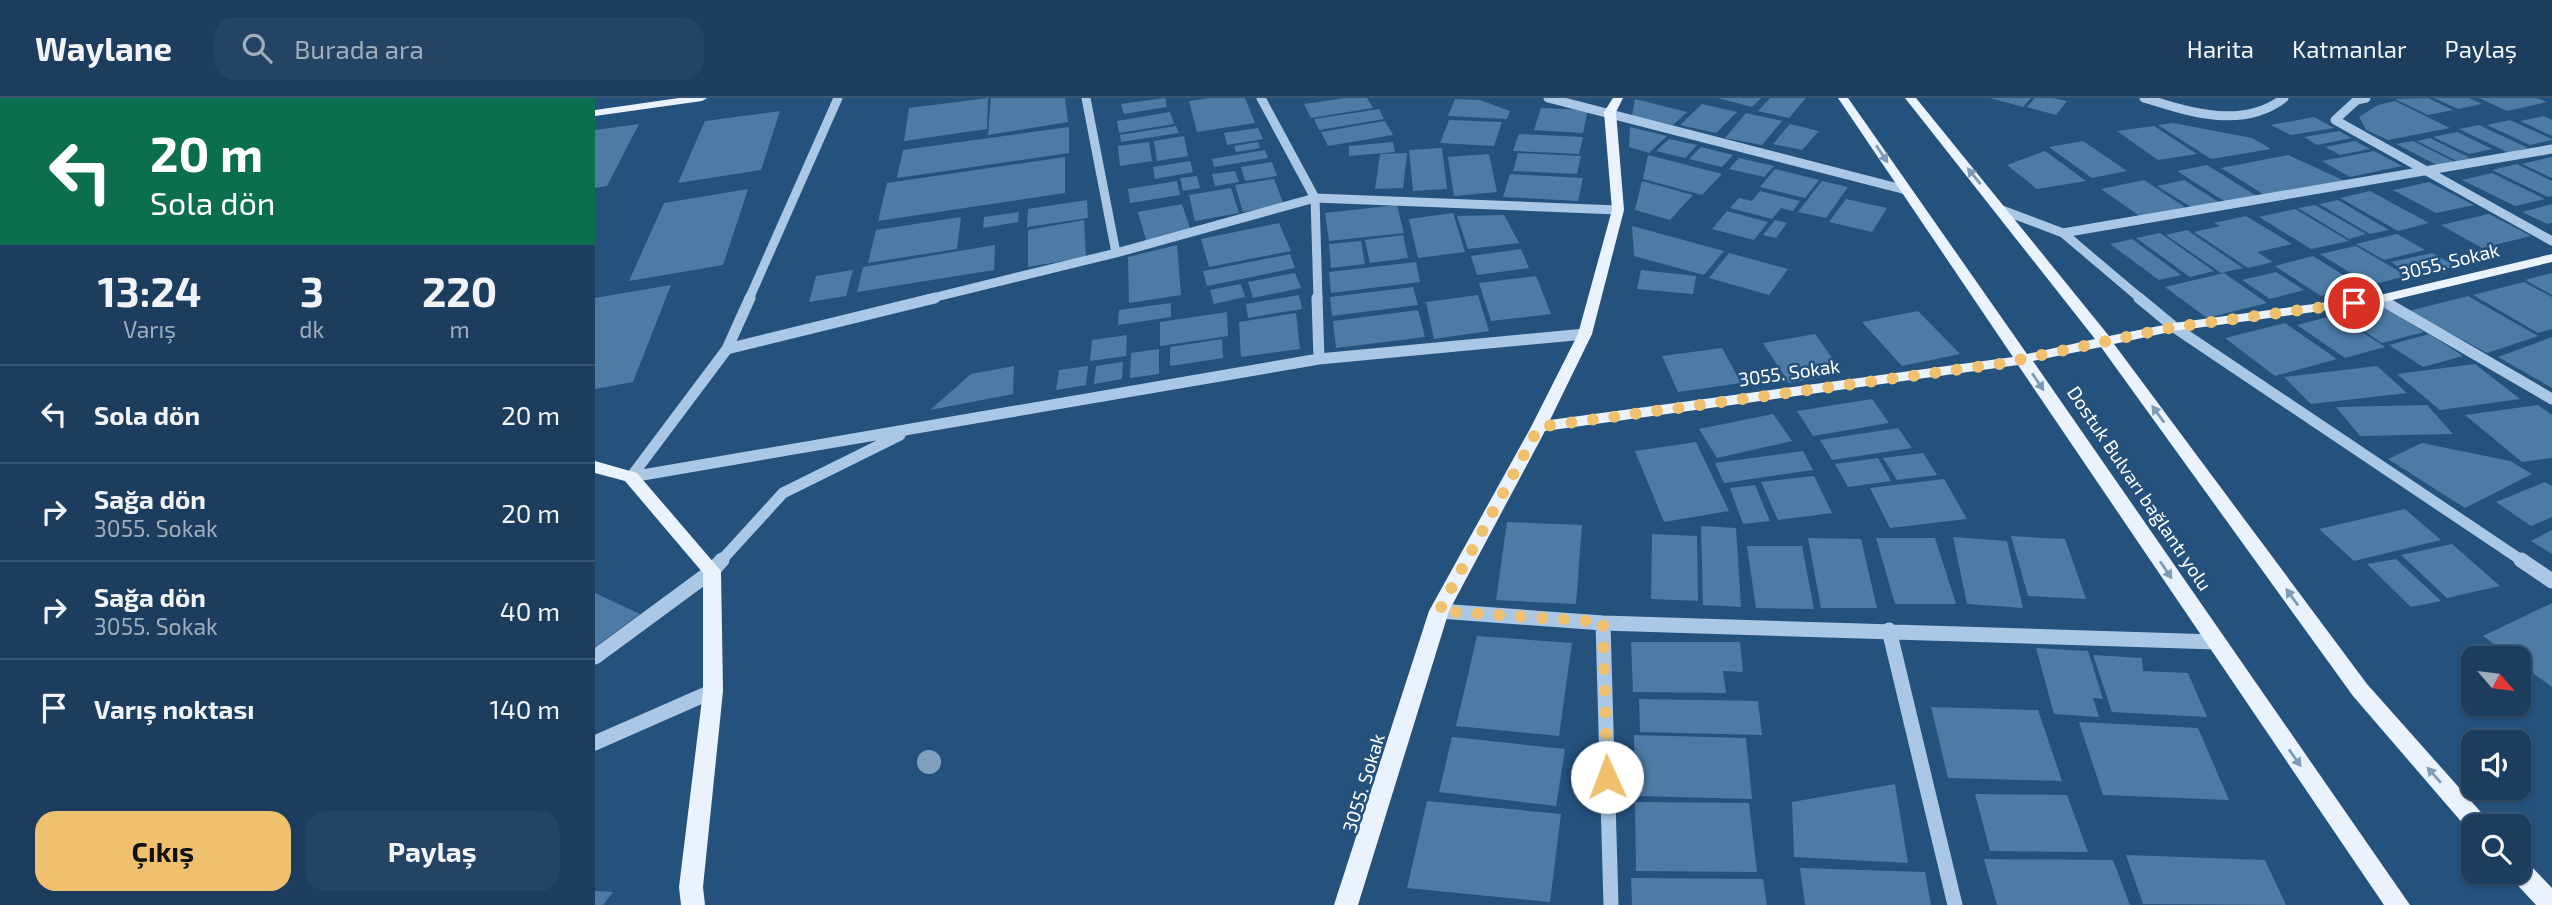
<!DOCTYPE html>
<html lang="tr">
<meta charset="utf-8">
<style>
:root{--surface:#1c3d5e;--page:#254464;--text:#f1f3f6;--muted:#a0aebc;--line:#3a5673;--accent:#efc16e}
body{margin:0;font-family:"Exo 2",sans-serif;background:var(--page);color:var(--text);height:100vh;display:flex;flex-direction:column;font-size:26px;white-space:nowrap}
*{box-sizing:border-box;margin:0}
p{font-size:23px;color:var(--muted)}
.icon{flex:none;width:38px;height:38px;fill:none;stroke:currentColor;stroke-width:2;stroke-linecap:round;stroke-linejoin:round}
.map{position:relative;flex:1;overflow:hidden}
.details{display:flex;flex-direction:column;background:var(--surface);width:595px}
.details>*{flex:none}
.hud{background:#0b6e4f;color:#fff;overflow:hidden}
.needle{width:46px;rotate:118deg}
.tools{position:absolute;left:1866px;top:548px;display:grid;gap:14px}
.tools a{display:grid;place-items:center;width:70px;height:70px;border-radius:14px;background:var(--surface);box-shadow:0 2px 5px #0004,0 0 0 2px var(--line);font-size:35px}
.pin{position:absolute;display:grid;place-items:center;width:60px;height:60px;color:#fff;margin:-30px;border:4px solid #fff;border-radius:50%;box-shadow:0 2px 7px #0007}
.me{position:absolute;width:77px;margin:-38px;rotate:358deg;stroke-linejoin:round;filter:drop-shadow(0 0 5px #0008)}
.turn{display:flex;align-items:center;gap:24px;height:147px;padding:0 35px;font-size:32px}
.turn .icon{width:91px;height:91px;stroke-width:2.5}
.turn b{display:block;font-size:49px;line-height:60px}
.eta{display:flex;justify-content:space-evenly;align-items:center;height:119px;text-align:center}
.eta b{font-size:42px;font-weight:700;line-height:49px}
.button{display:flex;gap:14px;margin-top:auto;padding:14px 35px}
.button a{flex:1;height:80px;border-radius:21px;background:var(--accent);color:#111;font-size:28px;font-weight:700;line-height:80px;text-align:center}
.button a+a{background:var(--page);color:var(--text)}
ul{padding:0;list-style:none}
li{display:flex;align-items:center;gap:21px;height:98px;padding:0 35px;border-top:2px solid var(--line)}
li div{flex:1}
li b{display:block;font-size:26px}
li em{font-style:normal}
header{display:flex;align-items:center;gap:42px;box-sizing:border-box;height:98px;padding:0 35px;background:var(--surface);border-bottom:2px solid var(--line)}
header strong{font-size:33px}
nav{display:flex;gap:38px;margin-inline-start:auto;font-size:24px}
.search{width:490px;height:63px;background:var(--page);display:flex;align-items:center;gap:18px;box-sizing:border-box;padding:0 24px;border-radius:21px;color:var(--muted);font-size:26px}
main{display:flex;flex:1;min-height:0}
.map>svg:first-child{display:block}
.building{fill:#4d7ba6}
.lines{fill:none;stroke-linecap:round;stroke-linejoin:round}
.minor-far2{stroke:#aac8e5;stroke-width:9}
.minor-far1{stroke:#aac8e5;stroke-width:11}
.minor{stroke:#aac8e5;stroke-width:15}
.major{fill:#eaf3fd;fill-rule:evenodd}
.tree{fill:#81a0be}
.oneway{fill:#7e9ab7}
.route{stroke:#efc16e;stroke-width:12;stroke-dasharray:0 21.6}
.labels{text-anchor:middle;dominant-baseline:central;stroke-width:5;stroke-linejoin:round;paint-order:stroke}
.street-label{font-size:19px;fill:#fff;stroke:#25517d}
</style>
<header>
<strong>Waylane</strong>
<div class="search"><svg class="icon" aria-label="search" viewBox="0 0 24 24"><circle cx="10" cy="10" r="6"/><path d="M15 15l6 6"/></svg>Burada ara</div>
<nav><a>Harita</a><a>Katmanlar</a><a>Paylaş</a></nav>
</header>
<main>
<section class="details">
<div class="hud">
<div class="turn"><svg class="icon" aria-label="left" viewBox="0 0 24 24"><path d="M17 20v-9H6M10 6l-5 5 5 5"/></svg><div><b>20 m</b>Sola dön</div></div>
</div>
<div class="eta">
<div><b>13:24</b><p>Varış</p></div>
<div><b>3</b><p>dk</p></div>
<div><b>220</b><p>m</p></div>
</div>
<ul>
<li><svg class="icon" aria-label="left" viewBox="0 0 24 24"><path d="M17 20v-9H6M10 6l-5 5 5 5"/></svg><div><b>Sola dön</b></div><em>20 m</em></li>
<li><svg class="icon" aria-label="right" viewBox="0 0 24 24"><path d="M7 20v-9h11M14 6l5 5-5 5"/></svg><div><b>Sağa dön</b><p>3055. Sokak</p></div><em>20 m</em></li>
<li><svg class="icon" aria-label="right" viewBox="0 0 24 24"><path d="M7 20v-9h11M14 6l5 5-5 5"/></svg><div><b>Sağa dön</b><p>3055. Sokak</p></div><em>40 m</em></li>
<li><svg class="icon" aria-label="arrive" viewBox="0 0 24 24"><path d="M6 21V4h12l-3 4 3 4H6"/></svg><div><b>Varış noktası</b></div><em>140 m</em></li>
</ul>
<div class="button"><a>Çıkış</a><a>Paylaş</a></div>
</section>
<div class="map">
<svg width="1957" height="807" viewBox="0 0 1957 807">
<rect width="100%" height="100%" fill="#25517d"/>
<path class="building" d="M393 0 392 31 309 43 314 10Z
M396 0H470L473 24 393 37Z
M570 0 572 9 529 16 526 6Z
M615 0H650L660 25 602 34 594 3Z
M750 0H772L778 10 716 20 709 6Z
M1123 0H1166L1157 9Z
M1175 0H1211L1194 20 1163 13Z
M1395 0H1436L1428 9Z
M1440 0H1458L1472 3 1461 17 1432 9Z
M1833 0 1858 12 1833 17 1800 1Z
M1839 0H1874L1887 6 1863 11Z
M1884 0H1942L1952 4 1912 13Z
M860 1 885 2 915 13 912 21 853 18Z
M1040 1 1092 14 1078 27 1037 18Z
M1800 3 1855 30 1793 42 1771 32 1764 19 1783 7Z
M1107 6 1142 14 1121 35 1085 27Z
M946 10 993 12 988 35 939 32Z
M784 11 789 21 724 32 719 21Z
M185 13 166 72 83 85 110 23Z
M575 14 579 26 524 35 522 23Z
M1151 15 1187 23 1167 47 1130 40Z
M1949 18 1957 22V38L1925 23Z
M1719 19 1739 30 1696 37 1676 27Z
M854 22 907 24 899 48 845 45Z
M1915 22 1957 41V42L1935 47 1892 27Z
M790 23 798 37 733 48 726 34Z
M1578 25 1657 40 1676 51 1616 61 1563 27Z
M44 26 12 88 0 90V32Z
M1195 26 1224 33 1207 52 1178 46Z
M1884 27 1933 50 1914 55 1864 31Z
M581 28 584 35 526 44 525 37Z
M1559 28 1602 56 1563 62 1522 33Z
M474 29V55L302 80 308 52Z
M1035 29 1072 38 1054 55 1034 49Z
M663 30 668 41 632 47 629 35Z
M1744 33 1757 40 1722 47 1709 39Z
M1862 34 1897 51 1874 56 1838 39Z
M924 36 988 39 984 56 918 53Z
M589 38 593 58 562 63 559 43Z
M1835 40 1875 60 1862 63 1822 43Z
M1074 41 1102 47 1090 60 1061 53Z
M1488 43 1532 73 1497 80 1454 49Z
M1760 43 1775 51 1745 57 1730 49Z
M1818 43 1860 64 1842 67 1801 46Z
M554 44 557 63 525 68 523 48Z
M663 44 665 50 641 54 639 48Z
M798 44 800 54 754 58V48Z
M1106 49 1138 57 1127 69 1094 61Z
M847 50 852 91 818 93 814 52Z
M670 52 673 60 619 69 617 61Z
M1450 53 1491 83 1442 91 1412 67Z
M1779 53 1807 68 1755 79 1727 63Z
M812 55 808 90 780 91 785 56Z
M923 55 986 58 982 76 918 73Z
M894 56 902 94 859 98 853 59Z
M1053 57 1127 76 1107 97 1048 81Z
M1693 57 1750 83 1673 99 1626 70Z
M470 59V95L283 123 292 85Z
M1144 60 1179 68 1169 79 1134 71Z
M1957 60V80L1927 66 1956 59Z
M595 63 598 74 560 81 558 69Z
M677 64 682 78 650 83 646 69Z
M1922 66 1957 83V98L1953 99 1897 72Z
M1612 67 1663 99 1632 105 1582 73Z
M1180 71 1224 82 1210 100 1165 89Z
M640 73 644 84 620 88 617 76Z
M1897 75 1950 101 1920 108 1867 82Z
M915 76 988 80 983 103 908 99Z
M602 78 605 90 588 93 585 80Z
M679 81 689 107 648 114 640 87Z
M1549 82 1590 109 1546 119 1506 91Z
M1589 82 1624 104 1596 109 1562 88Z
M582 83 585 97 535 105 533 91Z
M1047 83 1098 97 1075 122 1040 112Z
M1227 83 1253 89 1231 120 1203 114Z
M1834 84 1879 107 1841 115 1798 92Z
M636 90 644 115 600 123 594 97Z
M153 91 128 167 34 183 69 105Z
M1165 93 1205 103 1198 113 1186 110 1177 121 1135 110 1144 100 1157 103Z
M1775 93 1834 125 1803 133 1745 100Z
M1251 101 1292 110 1277 134 1234 124Z
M492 102 493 120 432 129 433 111Z
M1743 102 1794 132 1775 136 1724 106Z
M587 106 596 133 551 142 543 114Z
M1957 106V125L1952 126 1927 114Z
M802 107 809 135 734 143 730 115Z
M1720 107 1771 136 1754 141 1703 110Z
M1700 111 1754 143 1716 151 1664 119Z
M1132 113 1173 124 1159 142 1117 131Z
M424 114 423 124 388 130 389 119Z
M858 115 870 154 823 160 814 121Z
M1894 116 1936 138 1887 150 1846 127Z
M909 117 924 145 873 151 862 118Z
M1651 118 1697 146 1662 154 1678 164 1653 170 1599 134 1625 128 1619 125Z
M366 119 362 151 273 165 281 132Z
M489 122 491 159 433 169V132Z
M1180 122 1192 125 1181 140 1168 137Z
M684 125 696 153 614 169 606 141Z
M1037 128 1129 153 1109 177 1039 158Z
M1592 132 1648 170 1626 175 1571 137Z
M1565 135 1619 173 1595 179 1541 140Z
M1802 136 1830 152 1789 162 1761 146Z
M808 137 813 160 775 165 770 142Z
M1537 141 1586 177 1564 182 1515 146Z
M766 143 770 166 736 170 734 146Z
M400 147 399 172 262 194 268 169Z
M582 147 586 197 534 205 533 159Z
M1761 148 1812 178 1775 187 1725 156Z
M926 151 934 170 882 177 876 158Z
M1134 155 1193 171 1174 197 1114 180Z
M1837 155 1861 168 1820 179 1796 164Z
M695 156 700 170 612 188 608 173Z
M1718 158 1766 188 1726 198 1680 168Z
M821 164 825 184 736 195 734 174Z
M258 172 251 198 214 204 221 178Z
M1046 172 1101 178 1098 196 1042 191Z
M1681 174 1709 192 1675 201 1647 182Z
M700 175 706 190 658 200 653 184Z
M1629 175 1672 205 1612 220 1570 189Z
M1957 175V197L1930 182Z
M941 178 956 216 896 223 884 185Z
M1929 184 1957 199V231L1943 235 1878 197Z
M646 186 650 199 619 206 615 192Z
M76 187 38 284 0 291V200Z
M818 189 823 207 737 218 735 199Z
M704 197 707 211 653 220 651 206Z
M883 197 894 233 839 241 831 204Z
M1873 198 1943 238 1892 255 1814 213Z
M576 205V219L523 227 524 212Z
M1787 207 1829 234 1787 245 1746 218Z
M823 212 830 239 741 250 738 223Z
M1323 213 1365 256 1307 268 1267 224Z
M632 214 633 238 565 248V224Z
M701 215 705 251 646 259 644 224Z
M1741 217 1790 249 1750 260 1702 227Z
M1690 225 1742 261 1680 278 1630 240Z
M1220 236 1248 275 1194 285 1168 245Z
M1834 236 1868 258 1828 269 1794 247Z
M532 237 531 258 495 263 497 242Z
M1957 239V290L1903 259Z
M627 241 628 260 575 268V249Z
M1127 250 1146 285 1083 294 1067 258Z
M564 251V276L535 280 536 255Z
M528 264 527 281 499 286 501 268Z
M1880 266 1925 301 1845 312 1802 276Z
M419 268 418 296 335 312 376 276Z
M493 268 491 287 461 292 464 272Z
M1782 268 1812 295 1716 306 1689 279Z
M1277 301 1294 325 1218 338 1202 313Z
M1832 307 1858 336 1765 338 1741 309Z
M1943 307 1957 317V360L1927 364 1870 317Z
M1178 316 1197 343 1122 360 1104 331Z
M1303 330 1317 350 1237 362 1225 342Z
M1101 344 1134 413 1069 424 1040 353Z
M1827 345 1915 363 1937 376 1870 410 1793 361Z
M1208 353 1218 372 1129 385 1120 365Z
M1328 355 1342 377 1302 382 1288 360Z
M1283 360 1296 383 1253 389 1240 366Z
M1219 378 1237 415 1183 422 1166 384Z
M1349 381 1372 421 1295 430 1275 390Z
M1950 384 1957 388V419L1936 428 1901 404Z
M1160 387 1175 423 1148 426 1135 390Z
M1810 411 1846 442 1759 463 1724 431Z
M912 424 987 427 981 506 901 502Z
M1106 428 1141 430 1146 509 1108 507Z
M1957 432V456L1936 443Z
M1057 436 1102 438 1103 503 1056 501Z
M1416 438 1470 441 1491 501 1433 498Z
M1358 439 1412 443 1428 510 1372 506Z
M1213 440 1266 441 1282 510H1226Z
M1281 440H1340L1361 506H1300Z
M1857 446 1905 488 1852 500 1806 457Z
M1152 448H1207L1219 511 1161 510Z
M1801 461 1846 503 1816 509 1772 466Z
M0 495 45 516 0 549Z
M1957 505V589L1923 564V560H1918L1888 538Z
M882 538 977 545 964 638 861 628Z
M1036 544H1145L1148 574 1128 573 1131 595 1038 594Z
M1441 550 1493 553 1508 601 1498 600 1504 619 1459 616Z
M1498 557 1547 560 1548 573 1593 575 1612 619 1517 614Z
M1044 601 1163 603 1167 637 1045 634Z
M1336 609 1443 612 1467 683 1353 680Z
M1484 624 1603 630 1634 702 1508 697Z
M1039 637 1151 640 1157 701 1040 698Z
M857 639 970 651 961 708 844 694Z
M1300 686 1313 765 1199 759 1197 704Z
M1380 696 1472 697 1493 754 1395 753Z
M832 703 966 716 955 804 812 790Z
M1040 704 1154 705 1162 774 1041 773Z
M1531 757 1670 762 1691 807 1548 806Z
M1389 761 1518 762 1535 807H1402Z
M1205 770 1330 774 1336 807H1210Z
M1036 780 1168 781 1172 807H1037Z
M0 793 18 794 8 807H0Z"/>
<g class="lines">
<path class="minor-far2" d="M666 0 720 100 723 201
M953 0 1311 92
M1549 0C1594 14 1648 32 1689 0
M1771 0 1762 2 1740 22 1957 143
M1407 112 1468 135 1546 201
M1468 135 1957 51
M521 155 720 100 1023 112
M154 201 243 0
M333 201 521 155 491 0"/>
<path class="minor-far1" d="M722 200 724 261
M1544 200 1579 229 1929 464
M1785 201 1957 301
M132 251 340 200
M36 379 724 261 990 236
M36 379 132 251 155 200
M125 464 188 395 305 337"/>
<path class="minor" d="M1926 462 1957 483
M844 513 1008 525 1621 544
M1008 525 1016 807
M1294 532 1360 807
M0 559 117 473 127 462
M0 645 118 593"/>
<path class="major" d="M84 0H112L107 3 0 18V12Z
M1018 0H1028L1021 14 1029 112 997 236 955 322 1418 259 1243 0H1253L1432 256 1500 241 1310 0H1321L1514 238 1579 225 1785 197 1957 156V164L1785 205 1579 233 1519 246 1772 586 1892 721 1895 728H1878L1876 735 1758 598 1506 249 1438 263 1815 807H1789L1423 267 950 333 854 513 763 807H739L834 513 936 329 983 236 1017 112 1009 14Z
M0 363 42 375 126 473 128 593 108 789 110 807H86L84 789 108 593V475L30 383 0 375Z
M1923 760 1931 763 1957 790V807H1941L1915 779 1912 774H1923Z"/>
</g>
<circle class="tree" cx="334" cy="664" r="12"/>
<defs><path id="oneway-solid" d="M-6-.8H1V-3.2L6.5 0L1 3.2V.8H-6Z" transform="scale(1.75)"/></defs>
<g class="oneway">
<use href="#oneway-solid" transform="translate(1287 56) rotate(56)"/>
<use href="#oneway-solid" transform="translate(1379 78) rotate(-129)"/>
<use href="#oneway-solid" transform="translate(1443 284) rotate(56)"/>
<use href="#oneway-solid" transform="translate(1563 316) rotate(-126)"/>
<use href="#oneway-solid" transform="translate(1571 472) rotate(56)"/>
<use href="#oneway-solid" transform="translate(1697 499) rotate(-126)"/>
<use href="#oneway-solid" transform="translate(1700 660) rotate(55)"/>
<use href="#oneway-solid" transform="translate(1839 677) rotate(-131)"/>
</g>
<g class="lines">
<path class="route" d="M1012 679 1008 524 844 513 944 329 1404 266 1579 229 1759 205"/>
</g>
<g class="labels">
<g class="street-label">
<text transform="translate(1854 163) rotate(-14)">3055. Sokak</text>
<text transform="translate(1194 274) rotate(-8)">3055. Sokak</text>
<text transform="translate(1545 390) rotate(56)">Dostuk Bulvarı bağlantı yolu</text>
<text transform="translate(768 685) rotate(-73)">3055. Sokak</text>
</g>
</g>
</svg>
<div class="tools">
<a><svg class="needle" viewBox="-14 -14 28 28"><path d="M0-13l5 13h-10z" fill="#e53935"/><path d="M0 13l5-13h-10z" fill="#a0aebc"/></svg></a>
<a><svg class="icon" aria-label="sound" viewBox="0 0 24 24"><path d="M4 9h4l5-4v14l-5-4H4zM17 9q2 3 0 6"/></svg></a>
<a><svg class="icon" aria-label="search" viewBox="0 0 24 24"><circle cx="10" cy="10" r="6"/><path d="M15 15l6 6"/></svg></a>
</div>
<div class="pin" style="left:1759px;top:205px;background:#d93025"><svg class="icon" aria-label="arrive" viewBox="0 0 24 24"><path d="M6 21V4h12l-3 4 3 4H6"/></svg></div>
<svg class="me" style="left:1012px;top:679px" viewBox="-20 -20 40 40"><circle r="19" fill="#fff"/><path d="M0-13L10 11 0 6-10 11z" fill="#efc16e"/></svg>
</div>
</main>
